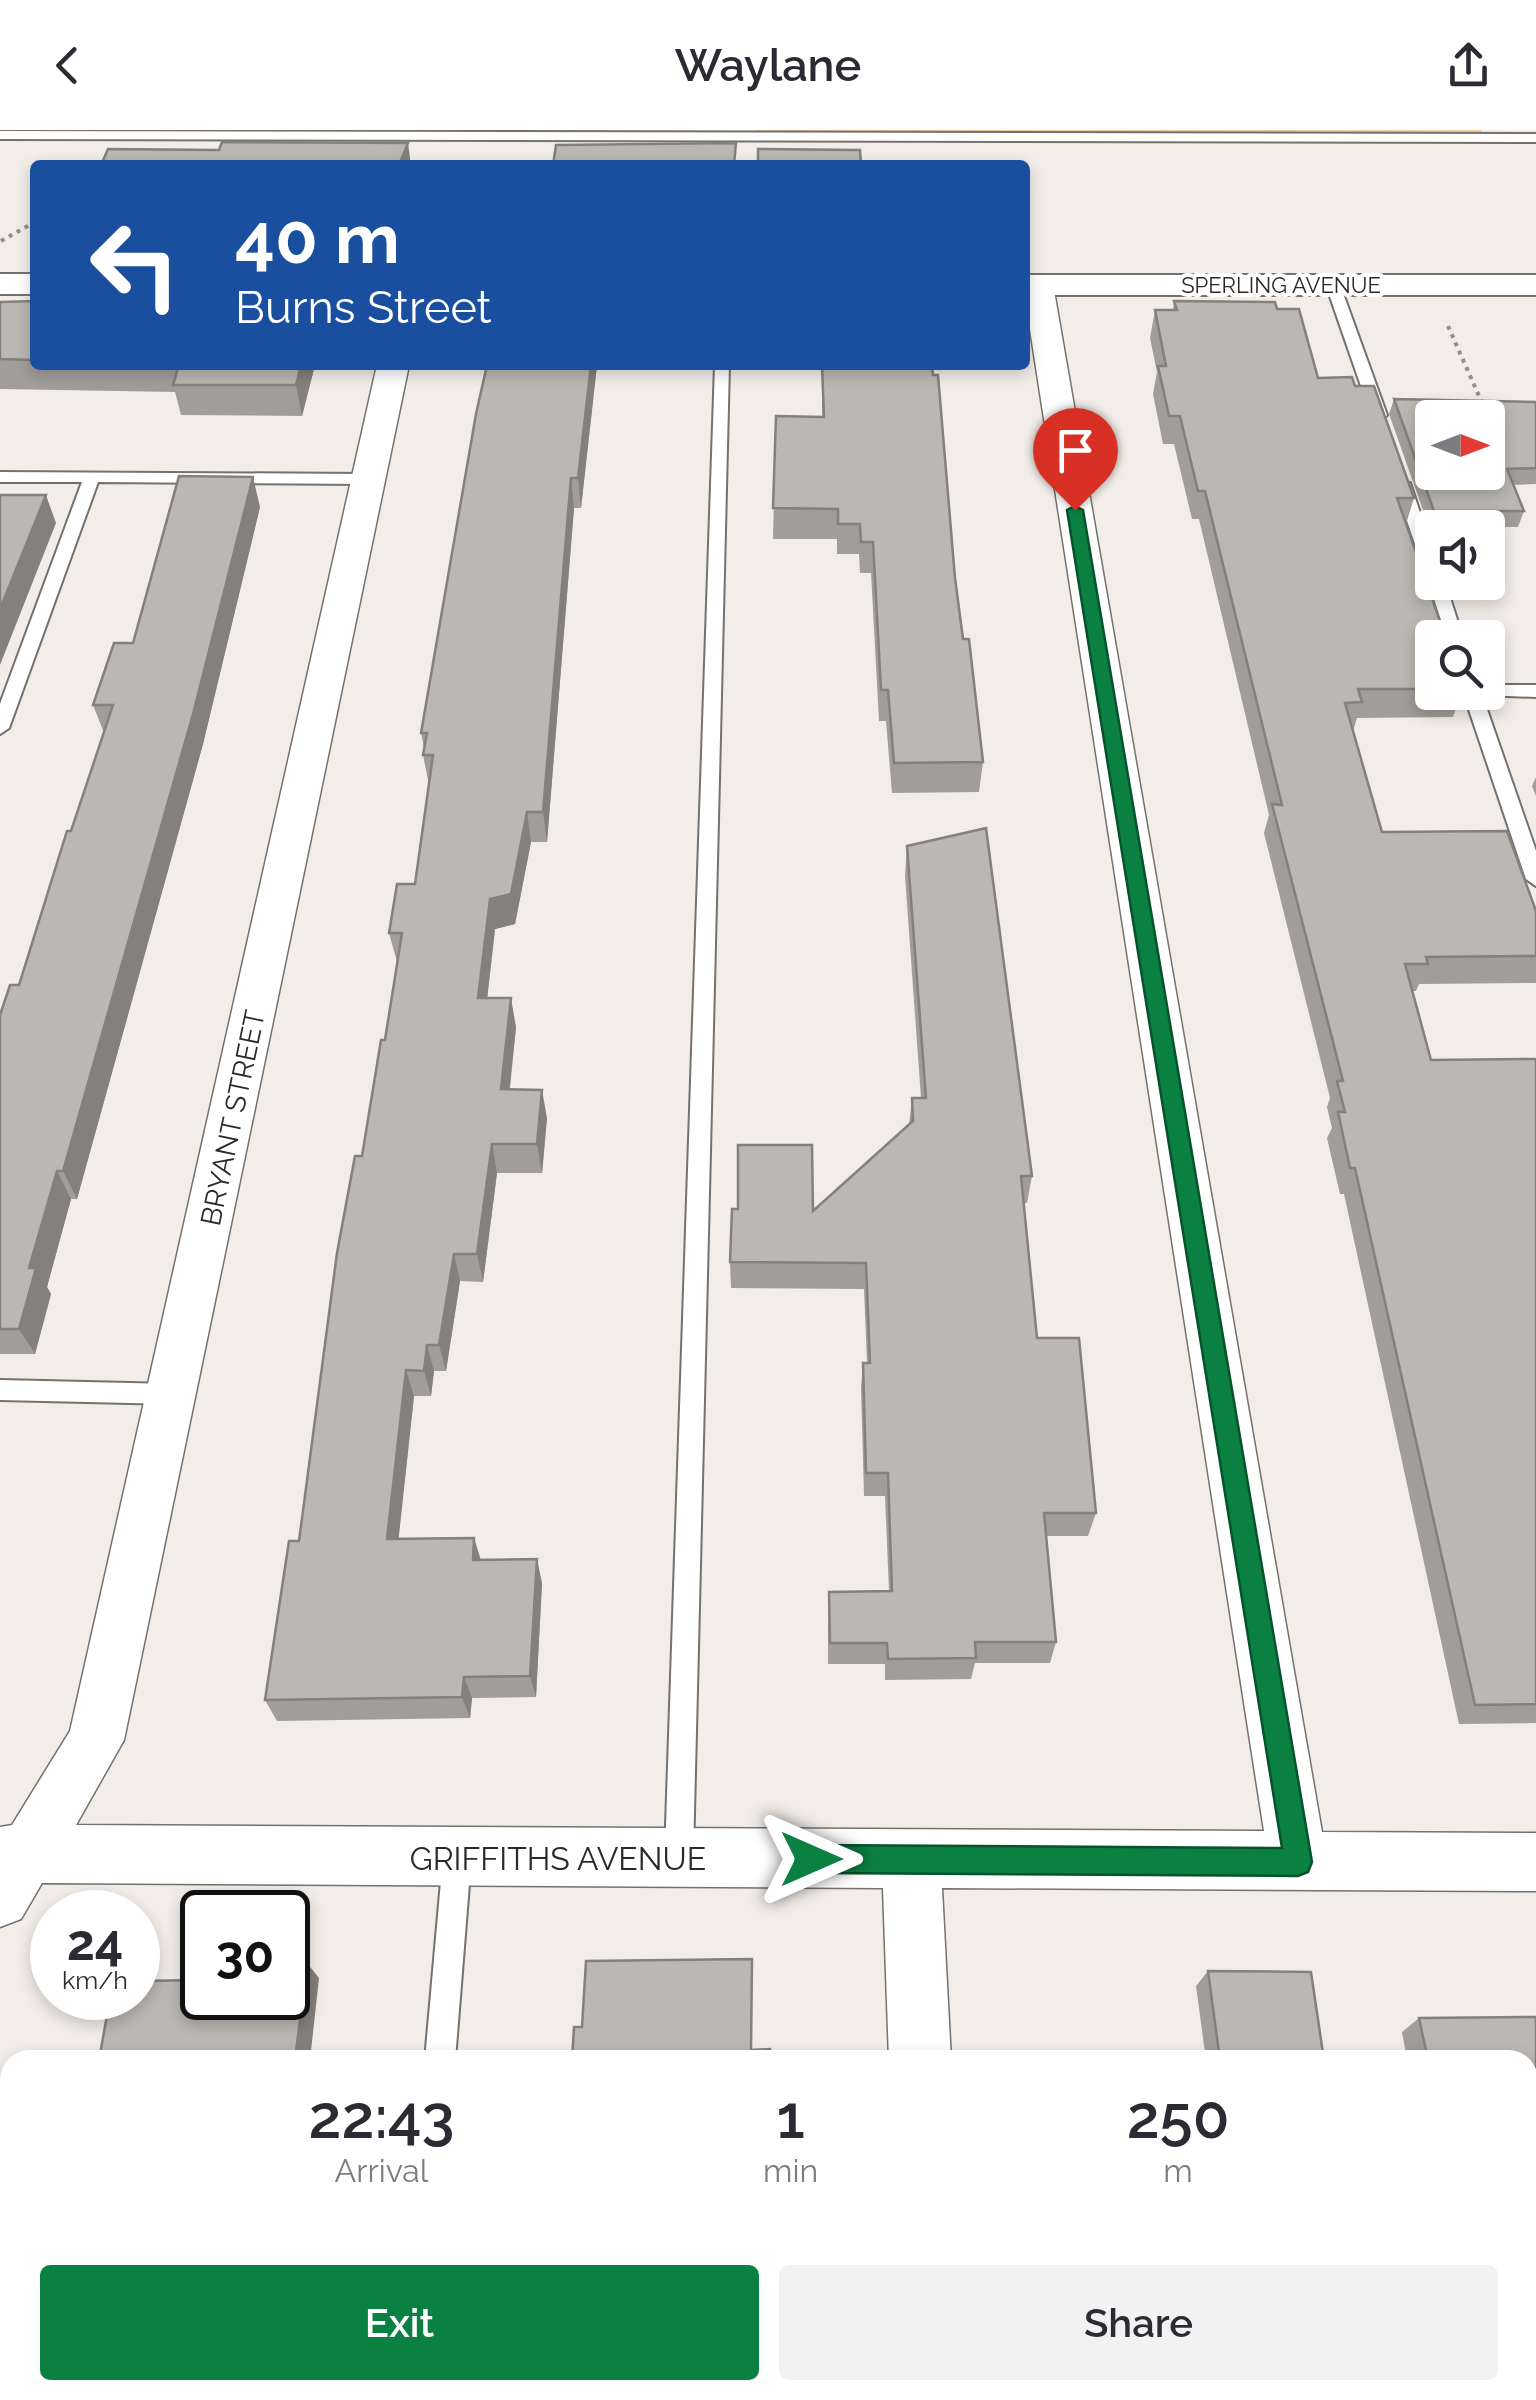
<!DOCTYPE html>
<style>
:root{--surface:#fff;--page:#f2f2f3;--text:#2b2b33;--muted:#7c7c81;--accent:#0b8043}
body{margin:0;font-family:Raleway,sans-serif;background:var(--page);color:var(--text);height:100vh;display:flex;flex-direction:column;font-size:38px;white-space:nowrap}
*{box-sizing:border-box;margin:0}
p{font-size:32px;color:var(--muted)}
.icon{flex:none;width:55px;height:55px;fill:none;stroke:currentColor;stroke-width:2;stroke-linecap:round;stroke-linejoin:round}
.map{position:relative;flex:1;overflow:hidden}
.sheet{position:absolute;left:0px;top:1920px;width:1538px;height:350px;display:flex;flex-direction:column;background:var(--surface);border-radius:30px 30px 0 0;box-shadow:0 5px 15px #0003}
.sheet>*{flex:none}
.guide{position:absolute;left:30px;top:30px;width:1000px;height:210px;border-radius:10px;box-shadow:0 5px 15px #0003;background:#1a4fa0;color:#fff;overflow:hidden}
.needle{width:65px;rotate:90deg}
.buttons{position:absolute;left:1415px;top:270px;display:grid;gap:20px}
.buttons a{display:grid;place-items:center;width:90px;height:90px;border-radius:10px;background:var(--surface);box-shadow:0 5px 15px #0003;font-size:50px}
.speed{position:absolute;left:30px;top:1760px;display:flex;gap:20px;font-size:50px;font-weight:700;text-align:center}
.speed>*{display:grid;place-content:center;width:130px;height:130px;border-radius:50%;background:var(--surface);box-shadow:0 5px 15px #0003;line-height:1}
.speed small{font-size:25px;font-weight:400}
.speed .limit{border:5px solid #111;border-radius:15px;background:#fff;color:#111}
.pin{position:absolute;display:grid;place-items:center;width:85px;height:85px;color:#fff;margin:-102px -42px;border-radius:50% 50% 50% 0;rotate:-45deg;box-shadow:0 0 10px #0007}
.pin .icon{rotate:45deg}
.me{position:absolute;width:110px;margin:-55px;rotate:90deg;stroke-linejoin:round;filter:drop-shadow(0 0 8px #0008)}
.turn{display:flex;align-items:center;gap:35px;height:210px;padding:0 40px;font-size:45px}
.turn .icon{width:130px;height:130px;stroke-width:2.5}
.turn b{display:block;font-size:70px;line-height:85px}
.eta{display:flex;justify-content:space-evenly;align-items:center;height:170px;text-align:center}
.eta b{font-size:60px;font-weight:600;line-height:70px}
.cta{display:flex;gap:20px;margin-top:auto;padding:20px 40px}
.cta a{flex:1;height:115px;border-radius:10px;background:var(--accent);color:#fff;font-size:40px;font-weight:600;line-height:115px;text-align:center}
.cta a+a{background:var(--page);color:var(--text)}
header{display:flex;justify-content:space-between;align-items:center;height:130px;padding:0 40px;background:var(--surface);font-size:45px;font-weight:600}
.map>svg:first-child{display:block}
.green{fill:#faca9b}
.lines{fill:none;stroke-linecap:round;stroke-linejoin:round}
.service-casing{stroke:#75716d;stroke-width:4}
.minor-casing{stroke:#75716d;stroke-width:3}
.tertiary-casing{stroke:#75716d;stroke-width:4}
.path{stroke:#928f8c;stroke-width:4;stroke-dasharray:4 5;stroke-linecap:butt}
.service{fill:#fff;fill-rule:evenodd}
.minor{fill:#fff;fill-rule:evenodd}
.tertiary{fill:#fff;fill-rule:evenodd}
.wall{fill:#a19d9a}
.shaded-wall{fill:#83807d}
.building{fill:#bbb7b3;stroke:#83807d;stroke-width:2.5;fill-rule:evenodd}
.route{fill:#0b8043;stroke:#07532c;stroke-width:2.5}
.labels{text-anchor:middle;dominant-baseline:central;stroke-width:8;stroke-linejoin:round;paint-order:stroke}
.far-street-label{font-size:22px;fill:#2b2a28;stroke:#fff}
.street-label{font-size:28px;fill:#2b2a28;stroke:#fff}
.near-street-label{font-size:32px;fill:#2b2a28;stroke:#fff}
</style>
<header><svg class="icon" aria-label="back" viewBox="0 0 24 24"><path d="M15 5l-7 7 7 7"/></svg>Waylane<svg class="icon" aria-label="share" viewBox="0 0 24 24"><path d="M12 15V3M7 8l5-5 5 5M5 13v7h14v-7"/></svg></header>
<div class="map">
<svg width="1536" height="2270" viewBox="0 0 1536 2270">
<rect width="100%" height="100%" fill="#f2ede9"/>
<path class="green" d="M756 0H1481L1485 8 756 6Z"/>
<g class="lines">
<defs>
<path id="service" d="M0 1 1536 4V12L0 9Z
M1328 152 1340 155 1387 285 1384 288 1371 285 1326 155Z
M715 235H729L693 1725 689 1735 679 1739 669 1735 665 1725Z
M0 342 370 344 378 349 370 354 98 352 9 598 0 604V574L82 352H0Z
M1396 350 1410 353 1432 418V445L1424 440 1394 353Z
M1432 448V452H1445L1463 508H1446L1429 452Z
M1488 555H1536V567L1482 565 1536 721V756L1526 749 1463 562H1488Z
M0 1250 173 1254 181 1257 185 1264 181 1271 173 1274 0 1270Z
M457 1715 467 1719 471 1729 455 1930H425L443 1729 447 1719Z
M395 2260H427L426 2270H394Z"/>
<path id="minor" d="M1038 146 1053 155 1322 1702 1536 1703V1761L942 1758 951 1930H889L883 1758 42 1753 21 1789 0 1797V1697L12 1695 70 1601 377 235H409L124 1610 76 1695 1264 1701 1025 167V152Z
M900 2260H968L969 2270H901Z"/>
<path id="tertiary" d="M0 144H35V164H0Z
M1025 145H1536V165H1025Z"/>
</defs>
<use href="#service" class="service-casing"/>
<use href="#minor" class="minor-casing"/>
<use href="#tertiary" class="tertiary-casing"/>
<path class="path" d="M1 111 35 92
M1448 196 1483 275"/>
<use href="#service" class="service"/>
<use href="#minor" class="minor"/>
<use href="#tertiary" class="tertiary"/>
</g>
<path class="wall" d="M35 171V235H315L302 286 181 285 175 262 0 259V172Z
M1174 171 1277 179 1318 248 1355 256 1414 368 1406 394 1432 508V562H1462L1453 587 1357 588 1353 601 1382 702 1536 781V853L1419 854 1416 861H1412L1431 930 1536 929V1593L1459 1594 1344 1064H1340L1327 1008 1332 998 1327 977 1330 968 1264 703 1269 685 1199 389H1192L1174 314H1163L1153 264 1157 242 1150 208 1155 180H1173Z
M597 235 581 378H574L547 712H531L515 794 495 799 487 868 516 897 510 959 547 988 542 1043H497L483 1152 460 1151 446 1241H434L431 1266H414L398 1409 474 1408 481 1430 542 1453 536 1567 472 1568 470 1588 277 1591 265 1570 299 1411 362 1026 385 910 397 832 389 803 415 754 429 655 423 625 424 618 421 603Z
M822 235 955 448 983 632 979 662 892 663 886 591H879L871 443H860L859 424H837V409H773L776 286 822 287Z
M1394 269 1536 272V354L1513 355 1524 381 1518 397H1429L1389 284Z
M260 377 203 614 77 1069H71L47 1157 51 1164 35 1224H0V885L19 855 104 603 93 575 133 513Z
M1536 647V666L1532 656Z
M907 716 1032 1046 1027 1073H1024L1037 1208 1096 1383 1088 1406H1046L1056 1512 1050 1533H975L971 1549 885 1550V1534H828V1484L829 1462 889 1461 885 1366H864L861 1258 863 1233H867L864 1159 731 1158 730 1132 813 1081 909 995 912 968H921L905 746Z
M1208 1841 1324 1930H1206L1196 1856Z
M1536 1887V2119H1528V1930H1407L1402 1902 1419 1888Z
M1158 2260H1335L1337 2270H1159Z"/>
<path class="shaded-wall" d="M408 13 411 35H399Z
M301 235H315L302 286 296 255Z
M591 235H597L581 378 578 348Z
M253 347 260 377 203 614 77 1069 63 1041Z
M571 348 574 378 547 712 543 682Z
M46 365 56 393 0 535V479Z
M527 682 531 712 515 794 495 799 484 897 478 868 490 769Z
M511 868 516 897 506 988 501 959Z
M542 960 547 988 542 1043 537 1014Z
M492 1014 497 1043 483 1152 477 1124Z
M57 1041 71 1069 47 1157 51 1164 35 1224 19 1199 29 1138Z
M454 1124 460 1151 446 1241 439 1215Z
M427 1215 434 1241 431 1266 424 1241Z
M406 1240 414 1266 396 1433 387 1409Z
M474 1408 481 1432 473 1430Z
M537 1429 542 1453 536 1567 530 1546Z
M464 1547 472 1568 470 1588 462 1567Z
M307 1833 319 1848 310 1930H295Z
M175 2260H193L192 2270H174Z"/>
<path class="building" d="M222 12 408 13 399 35H101L108 19 219 20Z
M736 13 734 35H553L556 15Z
M758 19 860 20 861 35H758Z
M35 171V230L0 229V172Z
M1174 171 1275 172 1277 179H1299L1318 248 1352 247 1355 256H1374L1414 368H1397L1446 508H1432V559H1358L1362 572 1345 573 1382 702 1507 701 1536 781V826L1426 827 1428 834H1405L1431 930 1536 929V1574L1475 1575 1355 1038H1350L1338 982H1345L1337 951H1343L1272 674 1282 675 1205 361H1198L1180 286H1169L1158 236H1166L1155 180H1177Z
M179 235H301L296 255H173Z
M487 235H591L578 348H571L543 682H527L511 764 490 769 478 868H511L501 959 542 960 537 1014H492L477 1124H454L439 1215H427L424 1241 406 1240 387 1409 474 1408 473 1430 537 1429 530 1546 464 1547 462 1567 265 1570 289 1411H299L337 1123 355 1026H362L381 910H385L402 803H389L397 754H415L433 625H423L427 603H421L476 284Z
M822 235H932L933 245H938L955 448 963 509H969L983 632 894 633 888 560H881L873 412H861L860 394H838V379L773 378 776 286 824 287Z
M1394 269 1536 272V338L1507 339 1524 381H1434ZM1432 288H1488V342H1432Z
M179 346 253 347 193 584 63 1041H57L29 1138H36L19 1199H0V885L10 855H19L67 701H71L113 575H93L114 513H133Z
M0 365H46L0 479Z
M986 698 1032 1046H1021L1037 1208H1079L1096 1383H1044L1056 1512H975L976 1528 888 1529 887 1513H830L829 1462 892 1461 888 1343H866L863 1233H870L866 1133 730 1132 732 1079H738V1015H812L813 1081 913 991 912 968H926L907 716Z
M752 1829 751 1920 770 1919V1930H572L574 1897H582L586 1831Z
M288 1833H307L295 1930H99L110 1868H138V1851L198 1850 200 1834H202V1868H288Z
M1208 1841 1311 1842 1324 1930H1220Z
M1536 1887V2110H1528V1930H1428L1419 1888Z
M27 2260H175L174 2270H25Z
M541 2260H759V2270H541Z
M1171 2260H1335L1337 2270H1172Z"/>
<path class="route" d="M1075 376 1083 380 1312 1732 1308 1742 1298 1746 811 1743 801 1739 797 1729 801 1719 811 1715 1282 1718 1067 380Z"/>
<g class="labels">
<g class="far-street-label">
<text x="1281" y="155">SPERLING AVENUE</text>
</g>
<g class="street-label">
<text transform="translate(233 988) rotate(-78)">BRYANT STREET</text>
</g>
<g class="near-street-label">
<text x="558" y="1728">GRIFFITHS AVENUE</text>
</g>
</g>
</svg>
<div class="buttons">
<a><svg class="needle" viewBox="-14 -14 28 28"><path d="M0-13l5 13h-10z" fill="#e53935"/><path d="M0 13l5-13h-10z" fill="#7c7c81"/></svg></a>
<a><svg class="icon" aria-label="sound" viewBox="0 0 24 24"><path d="M4 9h4l5-4v14l-5-4H4zM17 9q2 3 0 6"/></svg></a>
<a><svg class="icon" aria-label="search" viewBox="0 0 24 24"><circle cx="10" cy="10" r="6"/><path d="M15 15l6 6"/></svg></a>
</div>
<div class="speed"><div>24<small>km/h</small></div><div class="limit">30</div></div>
<div class="pin" style="left:1075px;top:380px;background:#d93025"><svg class="icon" aria-label="arrive" viewBox="0 0 24 24"><path d="M6 21V4h12l-3 4 3 4H6"/></svg></div>
<svg class="me" style="left:811px;top:1729px" viewBox="-20 -20 40 40"><path d="M0-17L14 15 0 8-14 15z" fill="#0b8043" stroke="#fff" stroke-width="4"/></svg>
<div class="guide">
<div class="turn"><svg class="icon" aria-label="left" viewBox="0 0 24 24"><path d="M17 20v-9H6M10 6l-5 5 5 5"/></svg><div><b>40 m</b>Burns Street</div></div>
</div>
<section class="sheet">
<div class="eta">
<div><b>22:43</b><p>Arrival</p></div>
<div><b>1</b><p>min</p></div>
<div><b>250</b><p>m</p></div>
</div>
<div class="cta"><a>Exit</a><a>Share</a></div>
</section>
</div>
